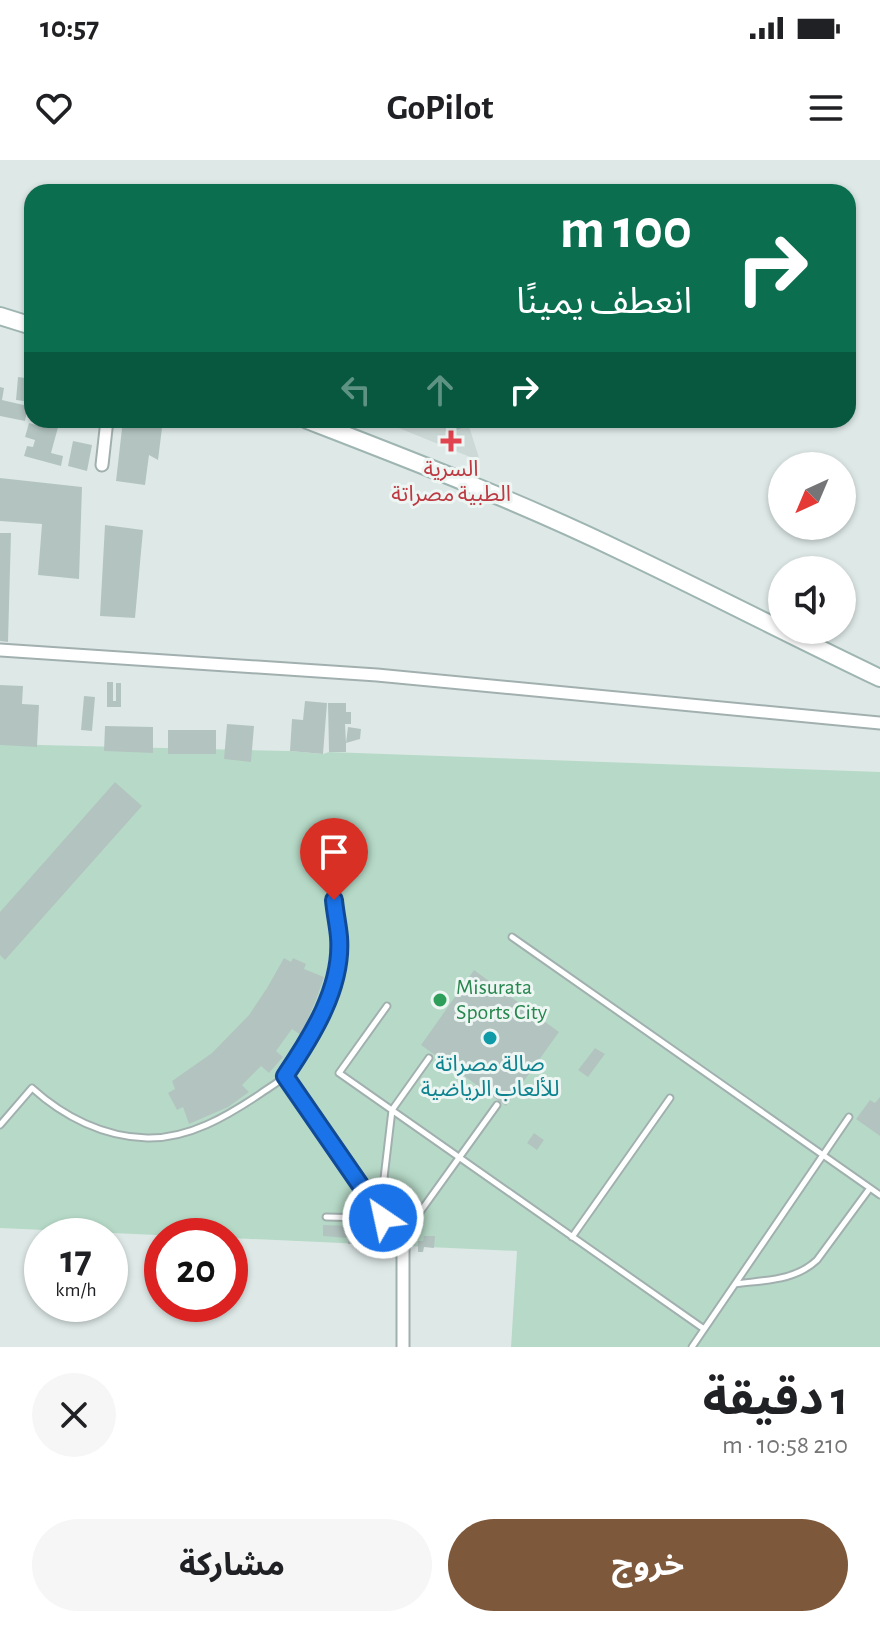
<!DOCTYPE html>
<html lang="ar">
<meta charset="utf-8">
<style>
:root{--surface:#fff;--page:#f6f6f6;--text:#202124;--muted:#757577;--accent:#7d583b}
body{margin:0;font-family:"Alegreya Sans","Noto Sans Arabic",sans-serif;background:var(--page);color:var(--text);direction:rtl;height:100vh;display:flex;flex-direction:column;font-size:30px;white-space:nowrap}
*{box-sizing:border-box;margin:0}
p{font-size:26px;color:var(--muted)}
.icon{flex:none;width:44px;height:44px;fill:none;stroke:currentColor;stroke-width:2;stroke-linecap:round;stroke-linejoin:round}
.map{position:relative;height:1187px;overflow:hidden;direction:ltr}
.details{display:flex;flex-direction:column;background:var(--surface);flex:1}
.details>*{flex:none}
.guide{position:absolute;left:24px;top:24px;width:832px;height:244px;border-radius:24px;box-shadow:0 2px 6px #0004;direction:rtl;background:#0b6e4f;color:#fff;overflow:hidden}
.needle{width:52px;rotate:224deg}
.tools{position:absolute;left:768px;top:292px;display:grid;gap:16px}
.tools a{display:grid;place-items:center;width:88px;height:88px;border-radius:50%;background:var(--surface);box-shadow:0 2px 6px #0004;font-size:40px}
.speed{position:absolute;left:24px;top:1058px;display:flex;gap:16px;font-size:40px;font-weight:700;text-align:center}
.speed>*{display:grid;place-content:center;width:104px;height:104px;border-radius:50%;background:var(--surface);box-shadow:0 2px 6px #0004;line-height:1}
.speed small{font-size:20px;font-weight:400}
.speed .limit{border:12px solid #d22;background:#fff;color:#111}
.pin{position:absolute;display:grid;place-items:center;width:68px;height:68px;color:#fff;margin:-82px -34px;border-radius:50% 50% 50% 0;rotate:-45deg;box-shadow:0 0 8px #0007}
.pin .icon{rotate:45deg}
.me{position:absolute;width:88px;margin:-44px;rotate:326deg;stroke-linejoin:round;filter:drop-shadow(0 0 6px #0008)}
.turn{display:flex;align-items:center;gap:28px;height:168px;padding:0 32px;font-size:36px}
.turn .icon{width:104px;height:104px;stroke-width:2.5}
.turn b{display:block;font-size:56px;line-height:68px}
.lanes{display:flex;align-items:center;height:76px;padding:0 32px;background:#0003;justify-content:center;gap:40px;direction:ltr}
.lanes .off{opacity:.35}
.round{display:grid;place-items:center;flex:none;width:84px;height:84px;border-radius:42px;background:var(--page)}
.head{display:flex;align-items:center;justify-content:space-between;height:136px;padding:0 32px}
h1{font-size:48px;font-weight:700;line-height:60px}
.action{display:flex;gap:16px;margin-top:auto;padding:16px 32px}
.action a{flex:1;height:92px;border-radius:48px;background:var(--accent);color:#fff;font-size:32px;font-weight:700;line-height:92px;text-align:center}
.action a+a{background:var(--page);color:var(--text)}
.status{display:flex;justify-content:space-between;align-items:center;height:56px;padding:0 40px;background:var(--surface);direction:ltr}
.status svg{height:22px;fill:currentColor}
header{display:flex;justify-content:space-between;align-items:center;height:104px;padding:0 32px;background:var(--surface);font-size:36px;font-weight:700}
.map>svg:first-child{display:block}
.built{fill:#ccd9d6}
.green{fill:#b7dac8}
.building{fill:#b3c4c0}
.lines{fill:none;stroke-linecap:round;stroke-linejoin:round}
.lane-casing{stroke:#a1b0af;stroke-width:9}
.street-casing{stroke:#a1b0af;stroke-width:15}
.secondary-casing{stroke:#9eb5b1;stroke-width:20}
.lane{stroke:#fff;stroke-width:5}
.street{stroke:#fff;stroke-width:11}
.secondary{stroke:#fff;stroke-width:16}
.route-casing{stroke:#114b97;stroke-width:20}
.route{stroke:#1a73e8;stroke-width:14}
.health-dot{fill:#e0444e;stroke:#eef6f4;stroke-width:3}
.leisure-dot{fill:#2e9e5b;stroke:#eef6f4;stroke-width:3}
.culture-dot{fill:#0f9aa8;stroke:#eef6f4;stroke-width:3}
.labels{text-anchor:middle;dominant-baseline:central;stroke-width:6;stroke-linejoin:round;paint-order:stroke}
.health-label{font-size:22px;fill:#be3a42;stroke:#eef6f4}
.leisure-label{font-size:22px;fill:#27864d;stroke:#eef6f4;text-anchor:start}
.culture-label{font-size:22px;fill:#0d838f;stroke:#eef6f4}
</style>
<div class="status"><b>10:57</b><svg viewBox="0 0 49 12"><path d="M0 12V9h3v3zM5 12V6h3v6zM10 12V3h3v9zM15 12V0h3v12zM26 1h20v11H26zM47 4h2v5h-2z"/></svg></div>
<header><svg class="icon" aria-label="menu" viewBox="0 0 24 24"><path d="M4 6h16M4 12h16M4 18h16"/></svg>GoPilot<svg class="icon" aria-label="heart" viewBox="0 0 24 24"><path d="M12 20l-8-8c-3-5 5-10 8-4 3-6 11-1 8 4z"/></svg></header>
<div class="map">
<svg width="880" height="1187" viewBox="0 0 880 1187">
<rect width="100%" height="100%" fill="#dee9e7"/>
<path class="built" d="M378 260H467L480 301 379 260Z"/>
<path class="green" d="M0 584 290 591 323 594 329 592 880 612V1187H511L517 1091 230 1078V1076H179L0 1068Z"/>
<path class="building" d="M27 190 32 191V218L25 216Z
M18 217 32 219V242L16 240Z
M0 227 4 228 2 240 28 246 25 261 0 256Z
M49 260H60L51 293 63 296 61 306 24 296 27 286 33 287 35 280 25 277 29 263 47 268Z
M123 260H163L158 300 149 295 145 325 116 321Z
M442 260H463L464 264 462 268 446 273Z
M73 281 92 285 87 311 68 306Z
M0 318 82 327 79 419 38 415 42 364 0 361Z
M105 365 143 370 135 458 100 456Z
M0 373H11L8 482 0 481Z
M107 522H113V541H116V523H121V547H107Z
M0 525 23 526 22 544 39 545 37 587 0 585Z
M84 536 95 537 92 571 81 570Z
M305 541 327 543 323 594 290 591 292 559 303 560Z
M328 543H346V552H351V564H345L346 583 348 567 361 569 360 579 346 583V592H329Z
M227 564 254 566 251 602 224 599Z
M105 566 153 567V593L104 591Z
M168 570H216V594H168Z
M115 622 142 646 5 800 0 795V752Z
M284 798 291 802 293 798 306 804 304 809 324 817 316 840 301 875 292 869 276 891 283 897 269 913 261 906 242 925 249 932 228 947 189 964 183 947 177 950 168 933 175 929 172 921 212 893 249 855 267 828Z
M474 810 559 872 506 946 421 885Z
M595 888 605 894 588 917 578 910Z
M880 937V976L856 959 870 940 875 943Z
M534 973 544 980 537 990 527 983Z
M350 1063H365L364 1084H348V1078L323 1076V1065L350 1066Z
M424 1076H435L434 1088 424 1087 423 1092H418V1081H423Z"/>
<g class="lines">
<defs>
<path id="lane" d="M512 777 880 1035
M387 846 339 913 704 1169
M286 916 402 1086
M0 965 32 928C64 957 104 977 147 978 189 979 227 956 260 934 268 928 278 923 285 916 307 895 334 831 338 800 340 780 337 760 334 740
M380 1052 392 950 429 898
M326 1057 415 1059
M572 1077 670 938
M403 1085 415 1059 497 945
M735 1124C764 1120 795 1121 817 1100L870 1028
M692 1187 849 957"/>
<path id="street" d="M102 305 107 260
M0 490 377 515 880 563
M403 1086V1187"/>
<path id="secondary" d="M0 156 32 166
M307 260C413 301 520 342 623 392 709 433 794 477 880 518"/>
</defs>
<use href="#lane" class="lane-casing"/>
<use href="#street" class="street-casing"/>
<use href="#secondary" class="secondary-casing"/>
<use href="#lane" class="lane"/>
<use href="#street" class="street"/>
<use href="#secondary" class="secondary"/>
</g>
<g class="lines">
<defs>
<path id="route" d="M334 740C335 752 338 765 339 777 343 827 312 876 285 916L383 1058"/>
</defs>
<use href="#route" class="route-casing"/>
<use href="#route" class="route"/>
</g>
<path class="health-dot" d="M447 269h8v8h8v8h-8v8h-8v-8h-8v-8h8z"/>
<circle class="leisure-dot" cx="440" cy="840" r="8"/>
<circle class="culture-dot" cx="490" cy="878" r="8"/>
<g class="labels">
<g class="health-label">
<text x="451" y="309">السرية<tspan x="451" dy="25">الطبية مصراتة</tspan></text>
</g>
<g class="leisure-label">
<text x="456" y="827">Misurata<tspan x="456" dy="25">Sports City</tspan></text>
</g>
<g class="culture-label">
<text x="490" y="904">صالة مصراتة<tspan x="490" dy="25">للألعاب الرياضية</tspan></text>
</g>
</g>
</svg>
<div class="tools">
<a><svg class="needle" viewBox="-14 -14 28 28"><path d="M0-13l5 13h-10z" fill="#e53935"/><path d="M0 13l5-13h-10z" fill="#757577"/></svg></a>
<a><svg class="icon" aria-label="sound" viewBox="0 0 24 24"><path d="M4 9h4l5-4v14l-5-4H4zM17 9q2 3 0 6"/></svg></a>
</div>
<div class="speed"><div>17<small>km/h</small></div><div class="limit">20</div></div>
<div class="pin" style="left:334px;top:740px;background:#d93025"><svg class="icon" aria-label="arrive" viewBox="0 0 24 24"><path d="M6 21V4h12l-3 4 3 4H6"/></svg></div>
<svg class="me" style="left:383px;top:1058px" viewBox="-20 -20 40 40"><circle r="17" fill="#1a73e8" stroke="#fff" stroke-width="3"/><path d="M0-11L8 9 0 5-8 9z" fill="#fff"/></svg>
<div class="guide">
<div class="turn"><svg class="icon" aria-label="right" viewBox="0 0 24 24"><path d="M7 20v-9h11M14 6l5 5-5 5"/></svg><div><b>100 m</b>انعطف يمينًا</div></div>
<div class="lanes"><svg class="icon off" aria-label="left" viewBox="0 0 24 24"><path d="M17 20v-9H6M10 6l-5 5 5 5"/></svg><svg class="icon off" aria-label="ahead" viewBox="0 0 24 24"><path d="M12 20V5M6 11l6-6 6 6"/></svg><svg class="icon" aria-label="right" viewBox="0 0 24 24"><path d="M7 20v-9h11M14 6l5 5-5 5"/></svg></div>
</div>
</div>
<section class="details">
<div class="head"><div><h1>1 دقيقة</h1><p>210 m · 10:58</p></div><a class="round"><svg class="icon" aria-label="close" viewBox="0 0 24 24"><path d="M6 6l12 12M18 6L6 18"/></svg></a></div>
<div class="action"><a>خروج</a><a>مشاركة</a></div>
</section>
